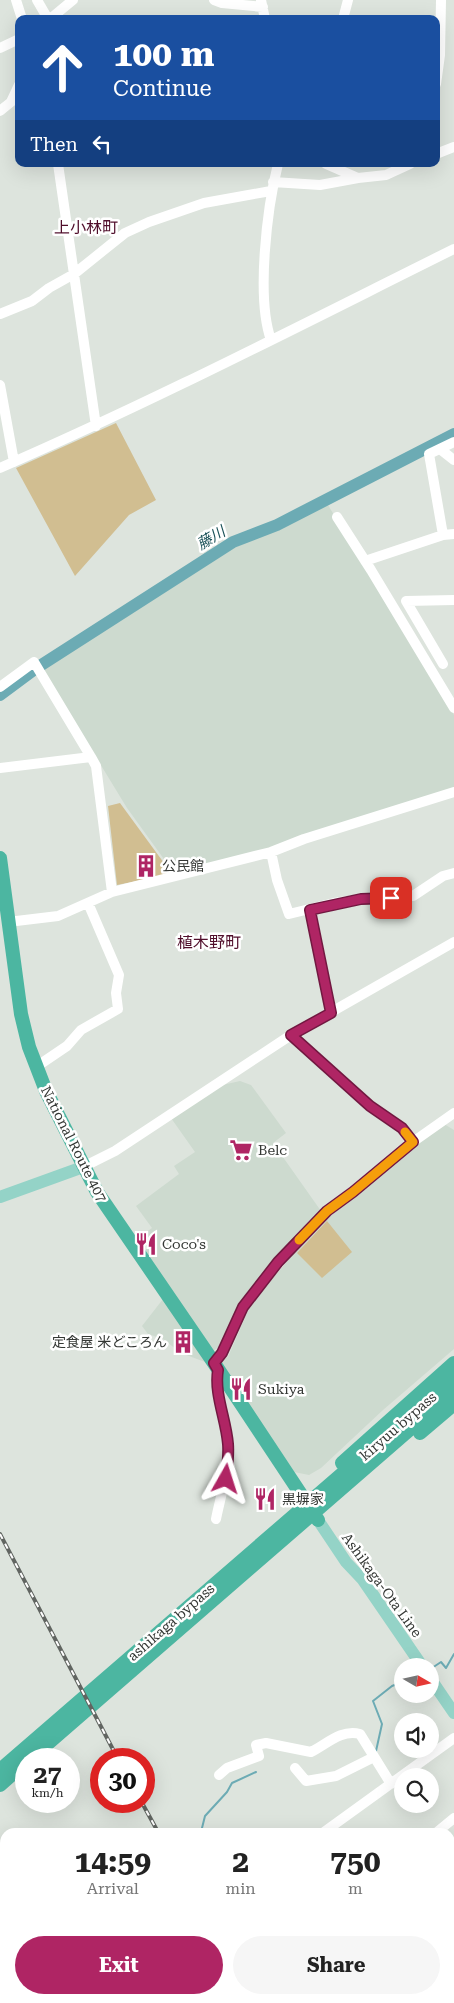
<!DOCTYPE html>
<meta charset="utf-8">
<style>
:root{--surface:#fff;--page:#f6f6f6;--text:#222;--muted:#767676;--accent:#af2564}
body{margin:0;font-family:"Roboto Serif","Noto Sans JP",serif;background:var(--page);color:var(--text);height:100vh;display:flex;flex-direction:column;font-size:19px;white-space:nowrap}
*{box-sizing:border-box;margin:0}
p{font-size:16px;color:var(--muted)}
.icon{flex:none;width:28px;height:28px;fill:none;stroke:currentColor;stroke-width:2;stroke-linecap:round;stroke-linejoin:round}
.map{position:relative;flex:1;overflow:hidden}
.drawer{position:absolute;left:0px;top:1828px;width:455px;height:176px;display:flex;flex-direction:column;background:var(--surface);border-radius:15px 15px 0 0;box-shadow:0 5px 20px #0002}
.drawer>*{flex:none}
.hud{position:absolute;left:15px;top:15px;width:425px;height:152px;border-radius:10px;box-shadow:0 5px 20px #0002;background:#1a4fa0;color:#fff;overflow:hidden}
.needle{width:32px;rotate:99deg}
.tools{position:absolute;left:394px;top:1658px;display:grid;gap:10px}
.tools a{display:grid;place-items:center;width:45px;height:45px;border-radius:50%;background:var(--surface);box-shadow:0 5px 20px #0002;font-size:25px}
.speed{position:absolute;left:15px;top:1748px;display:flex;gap:10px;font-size:25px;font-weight:700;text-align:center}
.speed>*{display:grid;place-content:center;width:65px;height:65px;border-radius:50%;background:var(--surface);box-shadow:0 5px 20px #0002;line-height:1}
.speed small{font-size:12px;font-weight:400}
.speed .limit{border:8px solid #d22;background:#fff;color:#111}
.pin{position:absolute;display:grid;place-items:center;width:42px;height:42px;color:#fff;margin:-21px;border-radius:10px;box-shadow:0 2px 8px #0006}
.me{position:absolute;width:55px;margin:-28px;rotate:6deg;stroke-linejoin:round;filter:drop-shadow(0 0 4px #0008)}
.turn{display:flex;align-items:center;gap:18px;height:105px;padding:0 15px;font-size:22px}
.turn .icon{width:65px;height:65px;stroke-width:2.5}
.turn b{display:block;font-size:35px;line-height:42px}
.then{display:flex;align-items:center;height:48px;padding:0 15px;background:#0003;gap:10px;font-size:19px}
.eta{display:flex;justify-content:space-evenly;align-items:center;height:85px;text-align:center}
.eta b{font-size:30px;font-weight:700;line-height:35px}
.action{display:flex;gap:10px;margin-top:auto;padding:10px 15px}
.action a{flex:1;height:58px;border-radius:30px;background:var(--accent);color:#fff;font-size:20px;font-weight:700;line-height:58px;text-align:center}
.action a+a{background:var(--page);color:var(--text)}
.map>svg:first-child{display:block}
.built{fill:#cddacf}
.green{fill:#d1be91}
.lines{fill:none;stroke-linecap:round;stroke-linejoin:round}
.stream{stroke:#6cabb4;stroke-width:2}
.river{stroke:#6cabb4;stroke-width:12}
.minor{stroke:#fff;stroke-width:10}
.major{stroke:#94d3c7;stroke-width:12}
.highway{stroke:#4cb6a1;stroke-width:14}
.rail-casing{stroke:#616561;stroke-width:4}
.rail{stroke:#fff;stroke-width:2;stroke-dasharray:5.5;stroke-linecap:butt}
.route-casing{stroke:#721841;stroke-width:12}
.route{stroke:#af2564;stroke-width:9}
.slow{stroke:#f59e0b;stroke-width:9}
.labels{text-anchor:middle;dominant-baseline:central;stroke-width:5;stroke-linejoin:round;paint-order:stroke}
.poi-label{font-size:14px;fill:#343734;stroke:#fff;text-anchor:start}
.street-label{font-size:14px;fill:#343734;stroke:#fff}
.water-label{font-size:15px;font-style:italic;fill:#1a5158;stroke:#fff}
.quarter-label{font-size:16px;fill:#500e2b;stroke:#fff}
</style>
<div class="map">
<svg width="454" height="2003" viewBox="0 0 454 2003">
<rect width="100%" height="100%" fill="#dde4dd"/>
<path class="built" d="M328 505 454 715V788L270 849 174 873 127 808 43 670 234 548Z
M240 1081 251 1085 286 1133 273 1143 321 1211 306 1227 220 1346 213 1351 135 1240 152 1228 136 1206 179 1174 174 1166 195 1152 171 1118 218 1086Z
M444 1124 454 1130V1349L383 1410 321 1468 309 1475 294 1472 220 1366 221 1361 228 1357 250 1306 268 1281 323 1219 351 1200 417 1143Z
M163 1299 205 1362 181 1353 163 1339 148 1334 142 1326Z"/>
<path class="green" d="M116 423 156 500 129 515 75 576 16 468Z
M120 803 172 874 117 885 108 806Z
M327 1221 352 1252 322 1278 297 1253Z"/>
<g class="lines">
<path class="stream" d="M432 1668 441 1662 446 1668 454 1654
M376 1751 382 1724 373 1701 392 1686 402 1682
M201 1832 205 1816 227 1792 232 1783 256 1772
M0 1928 5 1926"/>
<path class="river" d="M0 695 35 669 233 542 277 525 454 434"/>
<path class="minor" d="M16 0 22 19
M37 0 48 19
M214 0 222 3 263 7
M261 0 265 19
M50 19 73 0
M343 19 348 0
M0 48 19 39
M436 84 440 55 441 0
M0 111 11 102 19 85
M436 154 454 147
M58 164 96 426
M326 164 358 178 386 175 410 164
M273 182 320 185 358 178
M0 314 32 301 49 288 74 274 125 233 149 222 204 203 271 191
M271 340C256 298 267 208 278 164
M0 385 14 462
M440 449 454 460
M0 468C154 401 303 324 454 249
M337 517 371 570 454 708
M443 535 429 454 454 442
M365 561 443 535 454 534
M443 664 406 601 454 600
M0 687 34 662 91 757
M0 768 91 757 96 766 112 892
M271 852 277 880 289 914 334 903 361 899 413 896 443 876 454 873
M311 910 331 1013
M8 922 58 916 112 892 271 852 304 839 454 792
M291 1035 370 1107 402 1128 413 1142
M36 1067 67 1046 81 1030 118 1009 116 993 119 975 88 903
M83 1167 115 1151 291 1035 454 942
M214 1363 222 1353 243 1307 252 1294 313 1224 410 1144 454 1113
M216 1519C221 1494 229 1471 228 1446 227 1421 214 1395 218 1370
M295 1768 306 1781 336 1776 374 1757
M219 1775 227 1768 259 1756 256 1745 266 1743 311 1752C327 1744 341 1729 360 1734L391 1784
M324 1832 454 1738
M437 1832 454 1818
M0 1967 5 1966
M0 1997 1 2003
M119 1999 129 2003
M163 2003 168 1999
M325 2003 327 1999
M453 2003 454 2001"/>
<path class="major" d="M0 1197 83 1167
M318 1520 346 1562 363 1580 422 1666
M430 1678 454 1713"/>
<path class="highway" d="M0 858 21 1014 29 1047 46 1091 97 1192 214 1363 318 1520
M420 1433 454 1404
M342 1463 454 1363
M30 1759 454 1391
M0 1770 454 1377
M0 1785 26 1762"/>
<defs>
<path id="rail" d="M0 1534 118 1759
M141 1801 158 1832
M246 1999 248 2003"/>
</defs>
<use href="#rail" class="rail-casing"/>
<use href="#rail" class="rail"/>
</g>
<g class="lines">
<defs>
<path id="route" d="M226 1479C227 1467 229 1456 228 1444 226 1419 214 1394 218 1370L214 1363 222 1353 243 1307 278 1262 327 1211 353 1192 413 1142 402 1128 370 1106 291 1035 331 1013 310 910 361 899 391 898"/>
</defs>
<use href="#route" class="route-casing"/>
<use href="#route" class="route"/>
<path class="slow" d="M299 1240 327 1211 353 1192 413 1142 405 1132"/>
</g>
<defs>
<symbol id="building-bare" viewBox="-9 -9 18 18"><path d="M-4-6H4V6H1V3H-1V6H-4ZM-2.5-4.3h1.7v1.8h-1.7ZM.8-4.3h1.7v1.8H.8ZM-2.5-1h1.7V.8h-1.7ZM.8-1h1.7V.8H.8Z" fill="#af2564" stroke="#fff" stroke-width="2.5" paint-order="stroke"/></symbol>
<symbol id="supermarket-bare" viewBox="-9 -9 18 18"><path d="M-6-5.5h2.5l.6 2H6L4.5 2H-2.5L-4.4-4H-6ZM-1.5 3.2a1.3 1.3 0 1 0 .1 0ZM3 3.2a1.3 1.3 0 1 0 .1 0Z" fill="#af2564" stroke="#fff" stroke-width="2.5" paint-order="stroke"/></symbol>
<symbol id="restaurant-bare" viewBox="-9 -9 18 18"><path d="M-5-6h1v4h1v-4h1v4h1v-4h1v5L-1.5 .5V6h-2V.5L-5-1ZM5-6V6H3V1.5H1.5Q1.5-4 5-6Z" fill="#af2564" stroke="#fff" stroke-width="2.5" paint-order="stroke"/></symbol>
</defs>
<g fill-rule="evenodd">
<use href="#building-bare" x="130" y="850" width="32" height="32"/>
<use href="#supermarket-bare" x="225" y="1134" width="32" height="32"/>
<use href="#restaurant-bare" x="130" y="1228" width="32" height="32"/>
<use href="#building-bare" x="167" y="1326" width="32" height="32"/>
<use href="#restaurant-bare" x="225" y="1373" width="32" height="32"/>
<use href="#restaurant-bare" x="249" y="1483" width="32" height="32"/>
</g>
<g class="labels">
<g class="poi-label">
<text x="162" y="866">公民館</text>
<text x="258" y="1150">Belc</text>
<text x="162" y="1244">Coco's</text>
<text x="167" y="1342" text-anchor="end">定食屋 米どころん</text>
<text x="258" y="1389">Sukiya</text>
<text x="282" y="1499">黒塀家</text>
</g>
<g class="street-label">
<text transform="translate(74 1144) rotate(63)">National Route 407</text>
<text transform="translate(398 1426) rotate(-41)">kiryuu bypass</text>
<text transform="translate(382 1585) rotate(54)">Ashikaga-Ota Line</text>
<text transform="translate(171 1622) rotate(-41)">ashikaga bypass</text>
</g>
<g class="water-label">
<text transform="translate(211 538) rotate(-31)">藤川</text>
</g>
<g class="quarter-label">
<text x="86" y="227">上小林町</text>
<text x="209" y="942">植木野町</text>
</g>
</g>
</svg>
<div class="tools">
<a><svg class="needle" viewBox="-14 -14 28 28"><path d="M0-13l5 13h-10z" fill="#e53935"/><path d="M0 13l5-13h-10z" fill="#767676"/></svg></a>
<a><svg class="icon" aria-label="sound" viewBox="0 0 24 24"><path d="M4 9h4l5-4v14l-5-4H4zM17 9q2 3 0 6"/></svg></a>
<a><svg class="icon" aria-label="search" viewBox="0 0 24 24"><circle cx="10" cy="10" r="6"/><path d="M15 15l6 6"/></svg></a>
</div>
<div class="speed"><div>27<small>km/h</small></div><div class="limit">30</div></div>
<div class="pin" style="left:391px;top:898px;background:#d93025"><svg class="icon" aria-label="arrive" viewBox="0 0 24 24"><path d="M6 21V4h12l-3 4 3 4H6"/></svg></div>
<svg class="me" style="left:226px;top:1479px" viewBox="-20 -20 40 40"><path d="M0-17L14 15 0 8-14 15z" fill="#af2564" stroke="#fff" stroke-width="4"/></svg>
<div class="hud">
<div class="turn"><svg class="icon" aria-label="ahead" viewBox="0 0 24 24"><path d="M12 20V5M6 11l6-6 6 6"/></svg><div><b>100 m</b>Continue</div></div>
<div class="then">Then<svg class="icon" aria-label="left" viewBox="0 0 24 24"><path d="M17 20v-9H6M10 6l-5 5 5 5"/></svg></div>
</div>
<section class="drawer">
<div class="eta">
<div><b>14:59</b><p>Arrival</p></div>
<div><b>2</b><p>min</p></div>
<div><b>750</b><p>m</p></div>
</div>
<div class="action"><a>Exit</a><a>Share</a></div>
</section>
</div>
